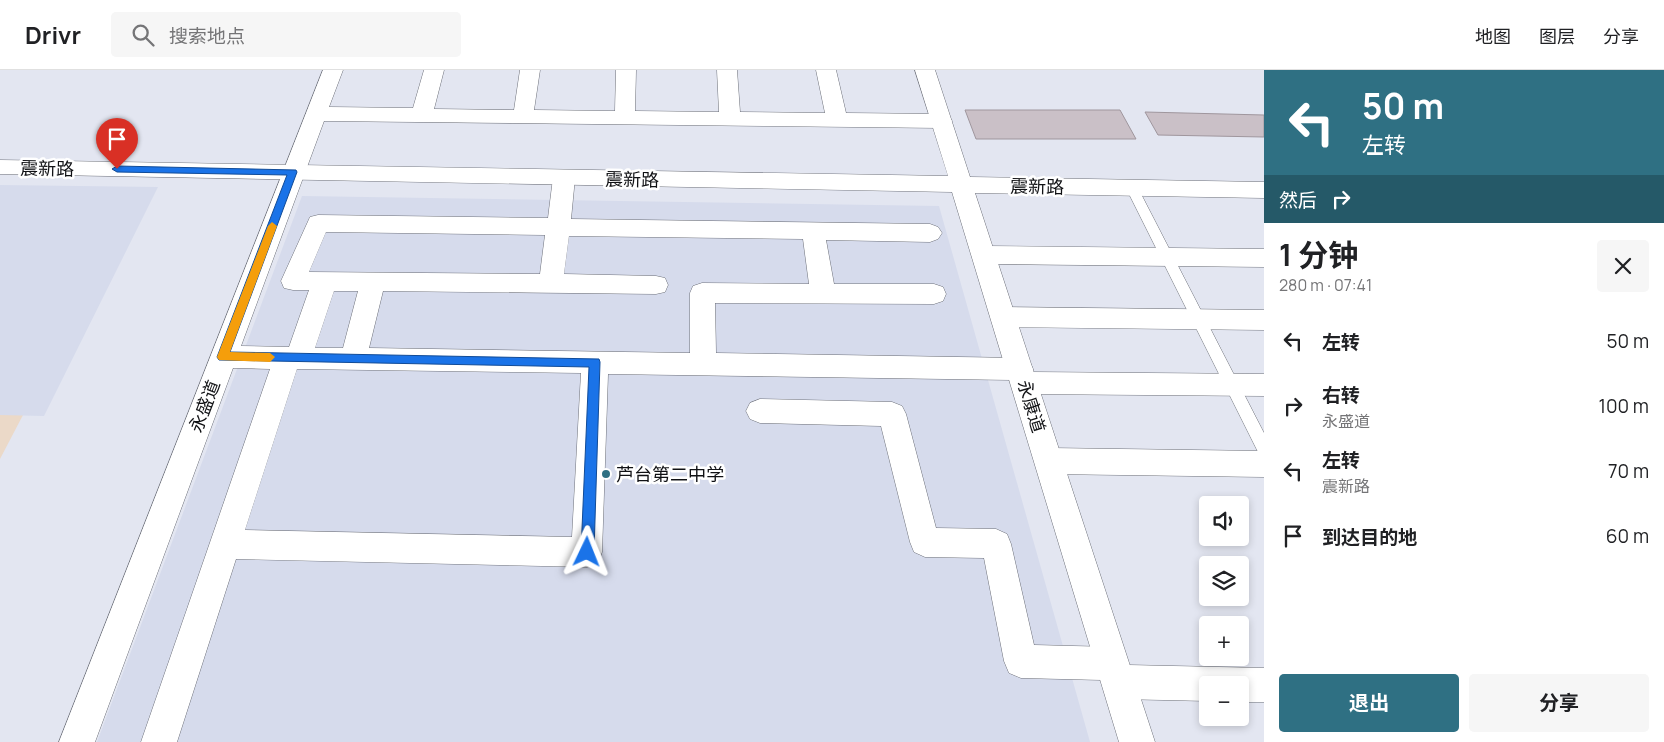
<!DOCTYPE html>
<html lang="zh">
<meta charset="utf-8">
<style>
:root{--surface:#fff;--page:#f6f6f6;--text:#202124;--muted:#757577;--line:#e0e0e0;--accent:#2f7083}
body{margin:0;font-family:Manrope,"Noto Sans SC",sans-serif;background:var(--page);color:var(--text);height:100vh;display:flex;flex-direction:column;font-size:19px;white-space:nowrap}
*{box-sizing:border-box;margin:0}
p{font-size:16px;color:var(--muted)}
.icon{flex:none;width:28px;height:28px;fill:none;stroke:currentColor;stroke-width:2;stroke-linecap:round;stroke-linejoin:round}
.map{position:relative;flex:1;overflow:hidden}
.sheet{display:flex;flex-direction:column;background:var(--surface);width:400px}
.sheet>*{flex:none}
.top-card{background:#2f7083;color:#fff;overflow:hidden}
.tools{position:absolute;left:1199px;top:426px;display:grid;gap:10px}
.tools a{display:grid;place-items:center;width:50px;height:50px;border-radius:5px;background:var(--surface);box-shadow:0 2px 8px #0003;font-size:25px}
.pin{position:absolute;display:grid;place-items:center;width:42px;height:42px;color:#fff;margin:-51px -21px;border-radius:50% 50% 50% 0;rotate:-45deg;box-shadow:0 0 5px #0007}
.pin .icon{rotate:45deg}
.me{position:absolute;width:55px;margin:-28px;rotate:2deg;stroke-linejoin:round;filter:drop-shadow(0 0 4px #0008)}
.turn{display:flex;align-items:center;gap:18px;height:105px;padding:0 15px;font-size:22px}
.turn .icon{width:65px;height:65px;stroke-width:2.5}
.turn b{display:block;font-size:35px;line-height:42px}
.then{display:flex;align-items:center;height:48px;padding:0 15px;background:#0003;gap:10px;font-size:19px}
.round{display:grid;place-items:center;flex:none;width:52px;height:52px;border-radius:5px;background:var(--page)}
.headline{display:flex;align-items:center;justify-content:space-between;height:85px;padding:0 15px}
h1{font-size:30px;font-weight:700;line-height:38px}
.cta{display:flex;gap:10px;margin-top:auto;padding:10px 15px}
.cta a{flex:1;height:58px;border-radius:5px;background:var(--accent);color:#fff;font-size:20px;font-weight:700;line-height:58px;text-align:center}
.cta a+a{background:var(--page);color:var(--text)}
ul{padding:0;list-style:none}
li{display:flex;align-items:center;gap:15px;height:65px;padding:0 15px}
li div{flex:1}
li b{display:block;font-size:19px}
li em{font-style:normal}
header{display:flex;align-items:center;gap:30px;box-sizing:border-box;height:70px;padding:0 25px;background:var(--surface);border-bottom:1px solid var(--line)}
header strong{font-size:24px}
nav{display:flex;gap:28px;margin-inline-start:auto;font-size:18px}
.search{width:350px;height:45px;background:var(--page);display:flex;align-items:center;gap:12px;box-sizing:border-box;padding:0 18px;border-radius:5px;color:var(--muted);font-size:19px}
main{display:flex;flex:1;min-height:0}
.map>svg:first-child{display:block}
.commercial{fill:#ebd9c8}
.built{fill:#d6dbec}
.building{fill:#cac0c7;stroke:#9f969d}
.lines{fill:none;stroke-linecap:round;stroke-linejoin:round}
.service-casing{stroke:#6d7079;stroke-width:1}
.minor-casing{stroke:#6d7079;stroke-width:1}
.tertiary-casing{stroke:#6d7079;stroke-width:1}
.service{fill:#fff;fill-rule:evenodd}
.minor{fill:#fff;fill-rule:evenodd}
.tertiary{fill:#fff;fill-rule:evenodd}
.route{fill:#1a73e8;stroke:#114b97}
.slow{fill:#f59e0b}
.poi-dot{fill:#2f7083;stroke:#fff;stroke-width:2}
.labels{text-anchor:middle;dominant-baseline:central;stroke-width:5;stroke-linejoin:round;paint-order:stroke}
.street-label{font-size:18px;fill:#101114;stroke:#fff}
.poi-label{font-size:18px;fill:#101114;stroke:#fff;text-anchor:start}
</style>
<header>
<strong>Drivr</strong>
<div class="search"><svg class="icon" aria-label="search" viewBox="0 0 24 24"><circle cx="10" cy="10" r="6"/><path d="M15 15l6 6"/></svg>搜索地点</div>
<nav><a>地图</a><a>图层</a><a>分享</a></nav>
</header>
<main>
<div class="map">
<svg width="1264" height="672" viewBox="0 0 1264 672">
<rect width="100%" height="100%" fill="#e3e6f1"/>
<path class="commercial" d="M0 345H23L0 389Z"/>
<path class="built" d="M0 115 158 117 44 346 0 345Z
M302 126 939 136 1090 672H97Z"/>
<path class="building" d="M965 40H1120L1136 69H976Z
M1145 42 1264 45V67L1158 65Z"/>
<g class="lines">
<defs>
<path id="service" d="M1132 114 1138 118 1264 363V386L1259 384 1126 118Z"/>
<path id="minor" d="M323 0H343L329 37 413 38 424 0H444L434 39 514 40 520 0H540L534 40 615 41 616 0H636L635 41 719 42 717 0H737L740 42 825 43 816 0H836L846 43 942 44 949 46 952 51 949 56 942 58 324 51 241 276 289 277 309 220H293L284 218 281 211 310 147 318 145 548 148 553 108 556 103 564 100 572 103 575 108 571 149 930 154 938 157 942 163 938 169 930 172 826 170 834 214H934L943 217 946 224 943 231 934 234 715 233 716 283 1020 288 1029 291 1033 299 1032 302 1264 304V326L1024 324 1014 321 1011 313 1012 310 608 304 602 482 598 493 587 497 236 489 177 672H141L270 299 233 298 95 672H59ZM326 162 545 165 540 204 309 202ZM569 166 803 169 809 214 702 213 693 216 690 223V283L369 278 383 221 656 224 665 222 668 215 665 208 656 206 564 204ZM334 221H358L343 278H315ZM297 299 581 303 572 467 245 460Z
M984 176 1264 179V197L984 194 976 191 972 185 976 179Z
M1004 237 1264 240V260L1004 257 995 254 991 247 995 240Z
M760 329 892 332 902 336 906 344 936 458 996 459 1007 464 1011 474 1034 575 1112 577 1124 582 1128 595 1264 598V632H1240V615H1208V631L1118 629 1106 624 1102 610 1021 608 1009 603 1004 591 984 488 925 487 914 482 910 472 881 356 760 353 750 349 746 341 750 333Z
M1049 378 1264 381V407L1049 404 1039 400 1035 391 1039 382Z"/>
<path id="tertiary" d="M915 0H935L970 107 1264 112V128L975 123 1155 672H1119L952 122 0 104V90L948 106Z"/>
</defs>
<use href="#service" class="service-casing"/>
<use href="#minor" class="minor-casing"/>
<use href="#tertiary" class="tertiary-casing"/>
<use href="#service" class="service"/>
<use href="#minor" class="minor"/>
<use href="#tertiary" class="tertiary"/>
</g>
<path class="route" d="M117 96 296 100 297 102 230 282 599 289 600 292 594 482 592 486 587 488 583 486 581 482 589 297 219 290 217 287 287 105 117 102 112 99Z"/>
<path class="slow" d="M272 152 277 156 230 282 270 283 275 287 270 292 219 290 217 287 268 156Z"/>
<circle class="poi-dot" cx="606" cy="404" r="5"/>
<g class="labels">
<g class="street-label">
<text transform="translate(47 98) rotate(1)">震新路</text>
<text transform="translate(632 109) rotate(1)">震新路</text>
<text transform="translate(1037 116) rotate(1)">震新路</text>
<text transform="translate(204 336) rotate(-69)">永盛道</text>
<text transform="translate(1032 336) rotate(73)">永康道</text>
</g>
<g class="poi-label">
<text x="616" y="404">芦台第二中学</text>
</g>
</g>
</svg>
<div class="tools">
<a><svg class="icon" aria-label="sound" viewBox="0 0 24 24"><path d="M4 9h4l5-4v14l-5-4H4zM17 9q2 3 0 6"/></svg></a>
<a><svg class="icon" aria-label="layers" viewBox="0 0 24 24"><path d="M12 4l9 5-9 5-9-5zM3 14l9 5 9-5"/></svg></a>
<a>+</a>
<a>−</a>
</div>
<div class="pin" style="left:117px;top:99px;background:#d93025"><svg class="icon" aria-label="arrive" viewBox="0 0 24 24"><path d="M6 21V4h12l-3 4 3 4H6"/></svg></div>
<svg class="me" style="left:587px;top:482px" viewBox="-20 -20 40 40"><path d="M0-17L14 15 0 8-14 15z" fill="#1a73e8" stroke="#fff" stroke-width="4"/></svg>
</div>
<section class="sheet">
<div class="top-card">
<div class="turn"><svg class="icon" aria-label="left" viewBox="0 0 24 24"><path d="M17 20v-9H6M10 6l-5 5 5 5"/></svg><div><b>50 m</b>左转</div></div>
<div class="then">然后<svg class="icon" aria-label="right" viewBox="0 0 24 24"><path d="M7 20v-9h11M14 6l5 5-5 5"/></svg></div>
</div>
<div class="headline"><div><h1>1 分钟</h1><p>280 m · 07:41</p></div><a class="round"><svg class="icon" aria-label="close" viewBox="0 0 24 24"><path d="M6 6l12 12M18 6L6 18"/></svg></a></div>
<ul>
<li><svg class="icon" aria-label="left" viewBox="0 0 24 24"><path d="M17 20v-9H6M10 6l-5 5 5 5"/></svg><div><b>左转</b></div><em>50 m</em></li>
<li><svg class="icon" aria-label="right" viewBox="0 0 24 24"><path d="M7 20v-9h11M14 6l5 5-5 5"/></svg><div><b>右转</b><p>永盛道</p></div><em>100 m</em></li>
<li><svg class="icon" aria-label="left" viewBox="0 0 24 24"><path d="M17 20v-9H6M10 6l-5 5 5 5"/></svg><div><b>左转</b><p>震新路</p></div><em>70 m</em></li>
<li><svg class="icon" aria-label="arrive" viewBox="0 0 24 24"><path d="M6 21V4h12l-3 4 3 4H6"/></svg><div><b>到达目的地</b></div><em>60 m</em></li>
</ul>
<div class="cta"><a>退出</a><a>分享</a></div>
</section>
</main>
